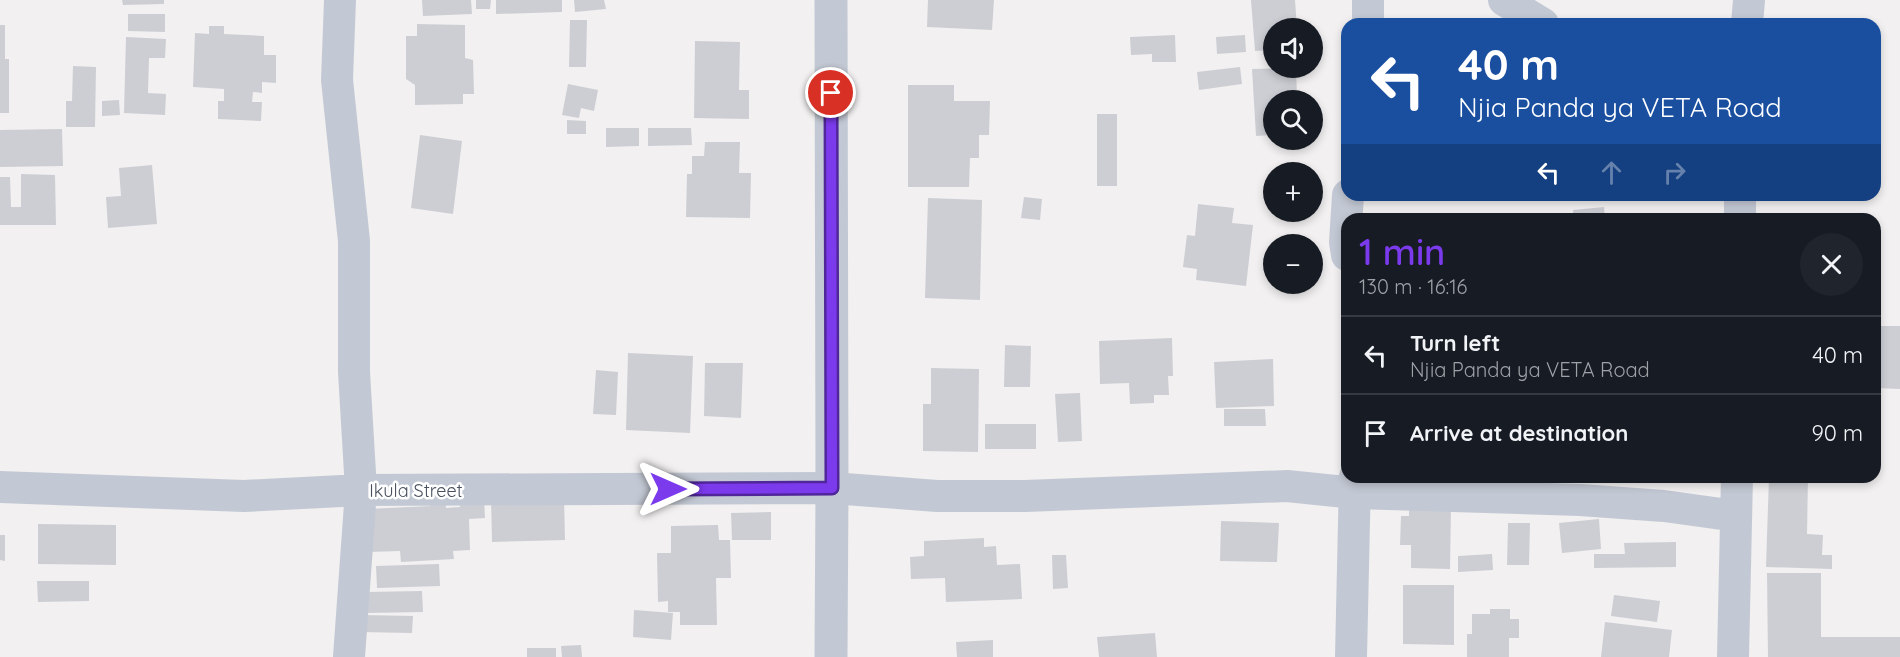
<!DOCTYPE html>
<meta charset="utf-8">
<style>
:root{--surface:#171b24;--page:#20242c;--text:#f1f3f6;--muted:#9ea1a6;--line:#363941;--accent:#7c3aed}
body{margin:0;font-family:Quicksand,sans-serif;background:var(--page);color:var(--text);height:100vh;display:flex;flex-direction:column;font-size:22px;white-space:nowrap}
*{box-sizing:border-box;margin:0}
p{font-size:20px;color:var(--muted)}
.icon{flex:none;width:33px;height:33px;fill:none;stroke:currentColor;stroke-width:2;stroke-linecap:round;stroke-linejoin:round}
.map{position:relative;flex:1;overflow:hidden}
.sheet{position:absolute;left:1341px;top:213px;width:540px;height:270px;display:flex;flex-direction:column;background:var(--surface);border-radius:18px;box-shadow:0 3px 9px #0003}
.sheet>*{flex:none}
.top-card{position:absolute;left:1341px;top:18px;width:540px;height:183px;border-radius:18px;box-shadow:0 3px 9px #0003;background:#1a4fa0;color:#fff;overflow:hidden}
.fabs{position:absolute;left:1263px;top:18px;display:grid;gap:12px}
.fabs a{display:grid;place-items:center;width:60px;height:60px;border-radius:50%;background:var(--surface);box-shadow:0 3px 9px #0003;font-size:30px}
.pin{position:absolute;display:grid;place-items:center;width:51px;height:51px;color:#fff;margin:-26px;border:3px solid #fff;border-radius:50%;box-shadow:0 2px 6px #0007}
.me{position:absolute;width:66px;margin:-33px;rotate:90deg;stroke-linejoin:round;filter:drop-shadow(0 0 4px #0008)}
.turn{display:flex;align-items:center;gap:21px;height:126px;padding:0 18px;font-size:27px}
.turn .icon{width:78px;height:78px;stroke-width:2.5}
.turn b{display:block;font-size:42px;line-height:51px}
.lanes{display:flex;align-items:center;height:57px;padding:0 18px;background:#0003;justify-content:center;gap:30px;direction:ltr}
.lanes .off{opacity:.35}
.round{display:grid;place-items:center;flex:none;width:63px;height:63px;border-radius:32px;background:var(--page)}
.headline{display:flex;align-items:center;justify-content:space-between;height:102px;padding:0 18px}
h1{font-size:36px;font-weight:600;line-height:45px;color:var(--accent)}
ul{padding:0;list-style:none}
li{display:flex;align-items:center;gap:18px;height:78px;padding:0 18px;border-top:2px solid var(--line)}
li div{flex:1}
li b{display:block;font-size:22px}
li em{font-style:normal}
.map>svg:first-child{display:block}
.building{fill:#cdced4}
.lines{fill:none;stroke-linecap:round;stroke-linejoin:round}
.minor{stroke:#c3c9d4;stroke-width:32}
.tertiary{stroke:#c3c9d4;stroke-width:33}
.route-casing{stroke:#51269a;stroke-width:15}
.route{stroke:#7c3aed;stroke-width:10}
.labels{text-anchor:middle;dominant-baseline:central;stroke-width:5;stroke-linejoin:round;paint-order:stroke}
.street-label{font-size:18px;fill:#484f5d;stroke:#fff}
</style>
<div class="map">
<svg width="1900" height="657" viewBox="0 0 1900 657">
<rect width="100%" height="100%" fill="#f2f0f0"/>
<path class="building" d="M122 0H164V4L123 5Z
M422 0H471L472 14 423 16Z
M476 0H491L490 9H476Z
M496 0H562V12L496 14Z
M574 0H604L606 9 575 12Z
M928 0H994L992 30 927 27Z
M1251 0H1295L1297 28H1274V50L1255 51Z
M128 14H165V32L128 31Z
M570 20H587L586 67H569Z
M417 24 465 25V58L473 60 474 94H463V104L415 105V85L406 79V36H417Z
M0 25H5V59H9V113H0Z
M209 26H224V34L264 36V55H276V83L262 82V93L253 92 252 102H262L261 121 218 119V101H224V89L193 87 195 33 209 34Z
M1175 35 1176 62H1152V54L1131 55 1130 37Z
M1245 35 1246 52 1217 54 1216 37Z
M126 37 166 39 165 58H149L148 93 166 94 165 115 124 113Z
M695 41 740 42 739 90H749V119L694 118Z
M73 66 96 67 95 127H66V101H72Z
M1240 67 1242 84 1199 90 1197 72Z
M1296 68 1297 98H1302V100H1274V135L1256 136 1252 69Z
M568 84 598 90 594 111 581 108 579 118 562 115Z
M908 85H954V101H990L989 135H979V158H970L969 187H908Z
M119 100 120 115 102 116V101Z
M1097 114H1117V186H1097Z
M567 120 586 121V134H567Z
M606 128H639V146L606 147Z
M648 128H691L692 145 648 146Z
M62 129 63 166 0 167V130Z
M420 135 462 141 453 214 411 208Z
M705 142H740L739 173H751L750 218 686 217 687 174H692V156H704Z
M152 165 157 224 108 228 106 197 121 196 119 168Z
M21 174 55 175 56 225H0V177H10L11 207H21Z
M1024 197 1042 199 1040 220 1021 218Z
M928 198 982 200 980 300 925 298Z
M1198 204 1234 208 1232 223 1253 225 1246 286 1196 280 1197 269 1183 267 1187 235 1195 236Z
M1604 207 1605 219H1574L1573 210Z
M1875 326H1900V389L1875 388Z
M1172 338 1173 376H1168L1169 395H1154V403L1130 404 1129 383 1100 384 1099 341Z
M1005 345 1031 346 1030 387H1004Z
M628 353 693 356 690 433 626 430Z
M1273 359 1274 406 1216 408 1214 362Z
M705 363H743L741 418 704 416Z
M931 368 979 369 978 452 923 451V404H931Z
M596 370 618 372 616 415 593 414Z
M1080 393 1082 441 1058 442 1055 394Z
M1224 409H1265L1266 426H1224Z
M985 424H1036V449H985Z
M1769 477H1808L1807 534 1823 535 1822 555H1832V569L1766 567Z
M564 497 565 540 492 542 491 498Z
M484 498 485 518 469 519 470 550 453 551 454 559 401 562 400 551 369 552 367 509 431 506V499H445L446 508 460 507 459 499Z
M1409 503 1451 504 1450 569 1411 568V545H1400L1401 516H1409Z
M771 512V540H732L731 513Z
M1599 519 1601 549 1562 553 1559 523Z
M1221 521 1279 523 1277 562 1220 561Z
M1508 523H1530L1529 565H1507Z
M38 524 116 525V565L38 564Z
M718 525 719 540H730L731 578H716L717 625H680V612H668V601L658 602 657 553H671V526Z
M0 535H5V561L0 560Z
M984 538V547L996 546 997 565 1020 564 1022 599 946 602 945 578 911 579 910 557 924 556V541Z
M1676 542V567L1594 568V554H1625L1624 543Z
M1492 554 1493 570 1458 572V556Z
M1052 555H1066L1068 588 1053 589Z
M439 564 440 586 377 588 376 566Z
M1767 573H1821V637H1900V657H1768Z
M37 581H89V601L38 602Z
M1403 585H1454V645L1403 644Z
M422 591 423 612 366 613V592Z
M1614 595 1660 601 1657 622 1611 616Z
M1490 609H1510V619H1519V638H1509V657H1467V634H1472V614H1490Z
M634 610 673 613 671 640 633 637Z
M361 615 413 616 412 633 360 632Z
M1605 622 1672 630 1669 657H1601Z
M1155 633 1157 657H1099L1097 637Z
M993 640V657H957L956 642Z
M581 645 582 657H562L561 646Z
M527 648H556V657H527Z"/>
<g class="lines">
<path class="minor" d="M340 0 337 80 354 241V372L361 490 349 657
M1504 0 1543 24
M1368 24V0
M1747 24 1749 0
M1740 219V195
M1347 255 1345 242 1348 195
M0 487 244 496 361 490 832 488 937 496H1025L1287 486 1355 493 1580 500 1664 506 1736 516
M1351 657 1355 477
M1733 657 1737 477"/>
<path class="tertiary" d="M831 657 832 488 831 0"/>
</g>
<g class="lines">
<defs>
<path id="route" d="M668 489 832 488 831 93"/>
</defs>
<use href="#route" class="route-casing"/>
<use href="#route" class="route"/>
</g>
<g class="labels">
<g class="street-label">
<text x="416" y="490">Ikula Street</text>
</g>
</g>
</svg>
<div class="fabs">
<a><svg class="icon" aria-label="sound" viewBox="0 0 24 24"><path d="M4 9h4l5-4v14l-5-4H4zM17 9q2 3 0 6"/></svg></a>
<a><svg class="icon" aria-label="search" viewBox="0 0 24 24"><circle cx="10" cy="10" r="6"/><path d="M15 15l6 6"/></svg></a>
<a>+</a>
<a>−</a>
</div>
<div class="pin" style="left:831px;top:93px;background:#d93025"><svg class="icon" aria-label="arrive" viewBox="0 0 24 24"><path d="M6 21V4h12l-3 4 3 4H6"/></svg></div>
<svg class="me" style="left:668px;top:489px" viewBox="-20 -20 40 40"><path d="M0-17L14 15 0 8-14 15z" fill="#7c3aed" stroke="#fff" stroke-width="4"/></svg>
<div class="top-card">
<div class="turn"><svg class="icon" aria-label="left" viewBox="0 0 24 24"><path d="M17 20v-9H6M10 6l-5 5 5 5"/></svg><div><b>40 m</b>Njia Panda ya VETA Road</div></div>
<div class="lanes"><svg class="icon" aria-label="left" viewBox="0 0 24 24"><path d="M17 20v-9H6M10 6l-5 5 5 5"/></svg><svg class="icon off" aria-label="ahead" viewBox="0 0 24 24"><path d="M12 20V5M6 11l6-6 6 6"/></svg><svg class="icon off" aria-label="right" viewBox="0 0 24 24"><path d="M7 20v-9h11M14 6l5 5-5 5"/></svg></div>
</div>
<section class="sheet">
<div class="headline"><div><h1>1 min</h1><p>130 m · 16:16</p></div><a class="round"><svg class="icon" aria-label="close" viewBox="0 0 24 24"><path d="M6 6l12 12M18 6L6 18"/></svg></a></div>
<ul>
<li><svg class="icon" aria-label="left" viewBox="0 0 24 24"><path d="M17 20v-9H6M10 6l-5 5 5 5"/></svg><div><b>Turn left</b><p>Njia Panda ya VETA Road</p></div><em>40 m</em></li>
<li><svg class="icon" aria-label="arrive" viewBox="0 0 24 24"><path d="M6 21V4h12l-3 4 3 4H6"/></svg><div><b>Arrive at destination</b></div><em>90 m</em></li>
</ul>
</section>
</div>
